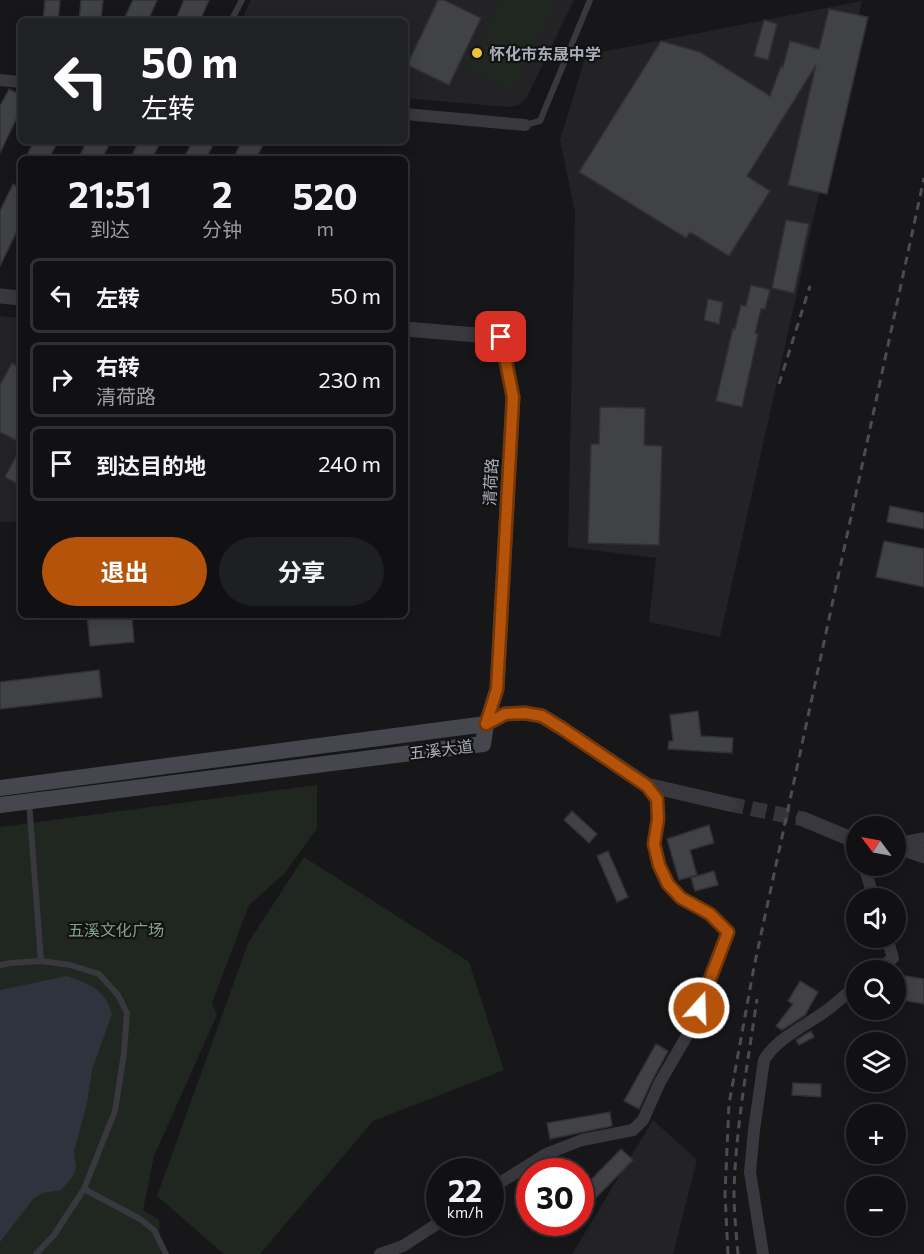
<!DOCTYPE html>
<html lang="zh">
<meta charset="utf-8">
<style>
:root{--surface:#111113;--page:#1e1f21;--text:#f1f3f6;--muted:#9c9da0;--line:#303133;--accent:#b45309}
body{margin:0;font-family:Commissioner,"Noto Sans SC",sans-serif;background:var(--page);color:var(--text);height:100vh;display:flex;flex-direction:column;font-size:22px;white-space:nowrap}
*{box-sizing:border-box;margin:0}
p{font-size:20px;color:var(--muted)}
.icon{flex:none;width:33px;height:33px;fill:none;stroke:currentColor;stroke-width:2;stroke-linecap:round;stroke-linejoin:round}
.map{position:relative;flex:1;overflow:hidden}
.side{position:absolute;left:18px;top:156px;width:390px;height:462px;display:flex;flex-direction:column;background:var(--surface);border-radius:9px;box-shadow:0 3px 15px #0003,0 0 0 2px var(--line)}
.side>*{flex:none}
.guide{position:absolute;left:18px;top:18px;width:390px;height:126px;border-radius:9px;box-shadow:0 3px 15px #0003,0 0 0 2px var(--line);background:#202124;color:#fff;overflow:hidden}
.needle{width:39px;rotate:302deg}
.buttons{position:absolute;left:846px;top:816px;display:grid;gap:12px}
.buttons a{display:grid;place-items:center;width:60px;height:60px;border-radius:50%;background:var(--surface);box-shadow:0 3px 15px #0003,0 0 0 2px var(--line);font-size:30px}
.speed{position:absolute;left:426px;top:1158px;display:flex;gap:12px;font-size:30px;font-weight:700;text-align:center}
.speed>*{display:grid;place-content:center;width:78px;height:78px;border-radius:50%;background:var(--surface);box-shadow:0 3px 15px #0003,0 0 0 2px var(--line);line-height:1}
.speed small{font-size:15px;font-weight:400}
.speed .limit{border:9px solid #d22;background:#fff;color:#111}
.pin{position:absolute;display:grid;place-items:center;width:51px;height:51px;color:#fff;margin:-26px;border-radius:12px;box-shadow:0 3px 9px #0006}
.me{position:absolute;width:66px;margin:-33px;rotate:20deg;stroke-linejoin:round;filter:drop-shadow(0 0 4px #0008)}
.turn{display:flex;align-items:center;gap:21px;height:126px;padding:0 24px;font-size:27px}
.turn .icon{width:78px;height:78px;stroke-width:2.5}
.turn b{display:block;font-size:42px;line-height:51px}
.eta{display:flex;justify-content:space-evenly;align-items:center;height:102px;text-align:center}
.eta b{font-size:36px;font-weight:700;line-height:42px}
.action{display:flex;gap:12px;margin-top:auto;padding:12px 24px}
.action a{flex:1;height:69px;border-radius:36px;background:var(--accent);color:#fff;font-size:24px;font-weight:700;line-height:69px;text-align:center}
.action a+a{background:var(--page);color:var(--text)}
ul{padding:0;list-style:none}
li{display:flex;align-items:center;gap:18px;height:75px;margin:0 12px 9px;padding:0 12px;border:3px solid var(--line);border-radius:9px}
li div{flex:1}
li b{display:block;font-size:22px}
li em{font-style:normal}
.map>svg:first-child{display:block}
.built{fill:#232326}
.green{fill:#1f2720}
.water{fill:#2d343d}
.building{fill:#414246;stroke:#313135;stroke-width:1.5}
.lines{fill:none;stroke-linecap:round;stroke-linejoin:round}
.tertiary-tunnel{stroke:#343539;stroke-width:15;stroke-dasharray:15 8;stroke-linecap:butt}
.service{stroke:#38383e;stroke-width:6}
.minor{stroke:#38383e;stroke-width:12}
.tertiary{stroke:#38383e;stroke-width:15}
.secondary{stroke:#46474e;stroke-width:16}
.rail{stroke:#4b4c53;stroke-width:3;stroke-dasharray:8 6;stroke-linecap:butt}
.route-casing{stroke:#753606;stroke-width:15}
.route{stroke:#b45309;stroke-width:10}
.poi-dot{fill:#eec139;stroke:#121214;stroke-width:2}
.labels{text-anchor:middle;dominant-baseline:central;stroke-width:4.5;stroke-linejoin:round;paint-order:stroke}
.poi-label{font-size:16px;font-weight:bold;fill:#a9adb8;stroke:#121214;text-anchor:start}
.street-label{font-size:16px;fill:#a9adb8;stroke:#121214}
.park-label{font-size:16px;fill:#81a386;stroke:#121214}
</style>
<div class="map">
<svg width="924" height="1254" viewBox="0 0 924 1254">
<rect width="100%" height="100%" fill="#171719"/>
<path class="built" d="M251 0H574L527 97 519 105 508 107 405 98V21H241Z
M862 1 720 637 649 622 656 558 568 547 575 212 560 140 586 55Z
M0 316 21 318V522H0Z
M653 1120 697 1160 673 1254H572Z"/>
<path class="green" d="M501 0H557L514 90 468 68Z
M317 785V828L284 874 249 905 212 1003 217 1015 154 1156 143 1210 159 1220 161 1254H0V827Z
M304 857 469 962 504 1070 373 1121 260 1254H224L157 1196 248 943Z"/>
<path class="water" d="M67 976C81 981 98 986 106 1000 109 1004 110 1009 112 1014L92 1070 87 1103 74 1152 76 1168 73 1176 61 1190 43 1193 34 1198 0 1242V990Z"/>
<path class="building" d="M45 0H60L58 21H43Z
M81 0H103L101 21H79Z
M133 0H157L148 21H123Z
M184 0H209L200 21H175Z
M438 0H444L481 18 449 85 407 65Z
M829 9 868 17 827 194 788 185 816 65 747 176 770 191 729 256 690 232 686 238 579 172 661 41 700 52 770 96 781 66 783 67 790 41 819 49Z
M764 20 777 24 768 60 754 56Z
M9 89 21 95V109L0 153V106Z
M34 141H58L49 159H25Z
M87 141H111L102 159H78Z
M139 141H161L152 159H130Z
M193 141H215L206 159H183Z
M242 141H265L256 159H233Z
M13 184 21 189V223L0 266V211Z
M786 220 809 224 794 293 772 288Z
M751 285 770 290 765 309H761L755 333 758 334 742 407 716 401 733 328 735 329 741 305 746 306Z
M708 299 723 302 719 324 704 320Z
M12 363 21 368V443L0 432V385Z
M600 407 645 408 644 445 662 446 659 545 588 543 591 444H599Z
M21 447V486L5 477Z
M890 506 924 513V529L887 522Z
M884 541 924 549V587L876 577Z
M87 615H132L134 642 90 646Z
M99 670 102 697 0 709V682Z
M698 711 701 736 733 738 732 753 668 749 669 741H673L670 715Z
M572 811 597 834 589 843 564 820Z
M709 825 714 843 690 850 697 875 679 880 667 839Z
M608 851 628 897 617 902 597 856Z
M714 871 718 885 695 891 691 878Z
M905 976 924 979V1004L901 1000Z
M800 981 818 992 805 1015 782 1030 776 1026 793 1004 788 1001Z
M811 1031 814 1037 799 1045 796 1040Z
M656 1044 668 1051 653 1079 639 1109 624 1101Z
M793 1083 821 1084V1097L792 1095Z
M610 1112 612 1126 550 1139 547 1123Z
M621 1149 633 1160 580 1214V1191Z"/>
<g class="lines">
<path class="tertiary-tunnel" d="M729 804 803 819"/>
<path class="service" d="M231 21 242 0
M525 125 540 121 590 0
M29 802 41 961
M0 965 11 963 41 961 70 965 99 974 118 995 127 1013 124 1053 115 1111 84 1189 54 1235 36 1254
M84 1189 140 1219 154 1230 166 1254"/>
<path class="minor" d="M0 80 21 82
M405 114 525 125
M864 866 874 898
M877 970 893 958 887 938
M490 1189 546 1154 582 1140 633 1130 643 1120 660 1082 692 1027 728 932 710 914 681 898 668 884 659 865 654 844 658 819 657 799 647 785
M380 1254 403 1246 440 1222
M763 1254 750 1172 754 1130 764 1060C778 1037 806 1026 827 1010 837 1003 846 994 856 986"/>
<path class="tertiary" d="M0 296 21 298
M405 329 501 337 513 397 497 689 486 724
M486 724 505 714 525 713 542 716 563 729 647 785 729 804
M803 819 856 841
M896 845 924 840
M896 846 924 856"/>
<path class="secondary" d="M0 788 486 724 483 744 0 805"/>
<path class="rail" d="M779 384 810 286
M728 1254 725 1194 729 1104 754 967 924 178
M738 1254C736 1233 734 1211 734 1190 736 1126 748 1062 757 999"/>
</g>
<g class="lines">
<defs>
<path id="route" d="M501 337 513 397 497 689 486 724 505 714 525 713 542 716 563 729 647 786 657 799 658 819 654 844 659 865 668 884 681 898 710 914 728 932 699 1008"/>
</defs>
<use href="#route" class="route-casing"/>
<use href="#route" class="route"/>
</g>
<circle class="poi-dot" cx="477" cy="53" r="6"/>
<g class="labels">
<g class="poi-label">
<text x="489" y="53">怀化市东晟中学</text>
</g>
<g class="street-label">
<text transform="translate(490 482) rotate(-87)">清荷路</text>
<text transform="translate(441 749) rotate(-7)">五溪大道</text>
</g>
<g class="park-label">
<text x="116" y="929">五溪文化广场</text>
</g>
</g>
</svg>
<div class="buttons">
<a><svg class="needle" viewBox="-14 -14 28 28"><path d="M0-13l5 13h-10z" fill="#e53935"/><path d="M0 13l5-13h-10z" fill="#9c9da0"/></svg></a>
<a><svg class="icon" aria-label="sound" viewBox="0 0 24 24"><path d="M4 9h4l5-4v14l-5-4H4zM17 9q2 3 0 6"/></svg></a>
<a><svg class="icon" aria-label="search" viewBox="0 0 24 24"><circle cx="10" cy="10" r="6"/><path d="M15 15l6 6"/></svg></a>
<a><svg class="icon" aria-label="layers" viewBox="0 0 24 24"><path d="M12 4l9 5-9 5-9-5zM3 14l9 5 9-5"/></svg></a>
<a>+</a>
<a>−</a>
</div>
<div class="speed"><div>22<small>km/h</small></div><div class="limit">30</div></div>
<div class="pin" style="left:501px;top:337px;background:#d93025"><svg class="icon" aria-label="arrive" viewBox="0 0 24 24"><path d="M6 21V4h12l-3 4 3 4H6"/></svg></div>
<svg class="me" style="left:699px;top:1008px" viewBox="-20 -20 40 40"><circle r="17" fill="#b45309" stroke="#fff" stroke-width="3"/><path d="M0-11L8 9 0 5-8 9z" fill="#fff"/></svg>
<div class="guide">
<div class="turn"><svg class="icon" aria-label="left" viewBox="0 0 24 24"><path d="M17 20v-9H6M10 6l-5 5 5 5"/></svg><div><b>50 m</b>左转</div></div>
</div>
<section class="side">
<div class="eta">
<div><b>21:51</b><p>到达</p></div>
<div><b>2</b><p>分钟</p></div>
<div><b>520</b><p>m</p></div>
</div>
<ul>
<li><svg class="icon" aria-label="left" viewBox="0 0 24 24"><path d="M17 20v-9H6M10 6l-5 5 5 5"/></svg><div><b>左转</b></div><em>50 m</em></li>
<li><svg class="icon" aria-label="right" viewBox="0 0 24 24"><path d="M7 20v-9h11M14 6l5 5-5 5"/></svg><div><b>右转</b><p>清荷路</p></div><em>230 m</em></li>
<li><svg class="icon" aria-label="arrive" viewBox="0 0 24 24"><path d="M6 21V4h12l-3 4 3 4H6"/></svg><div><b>到达目的地</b></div><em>240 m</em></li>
</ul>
<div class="action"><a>退出</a><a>分享</a></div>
</section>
</div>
